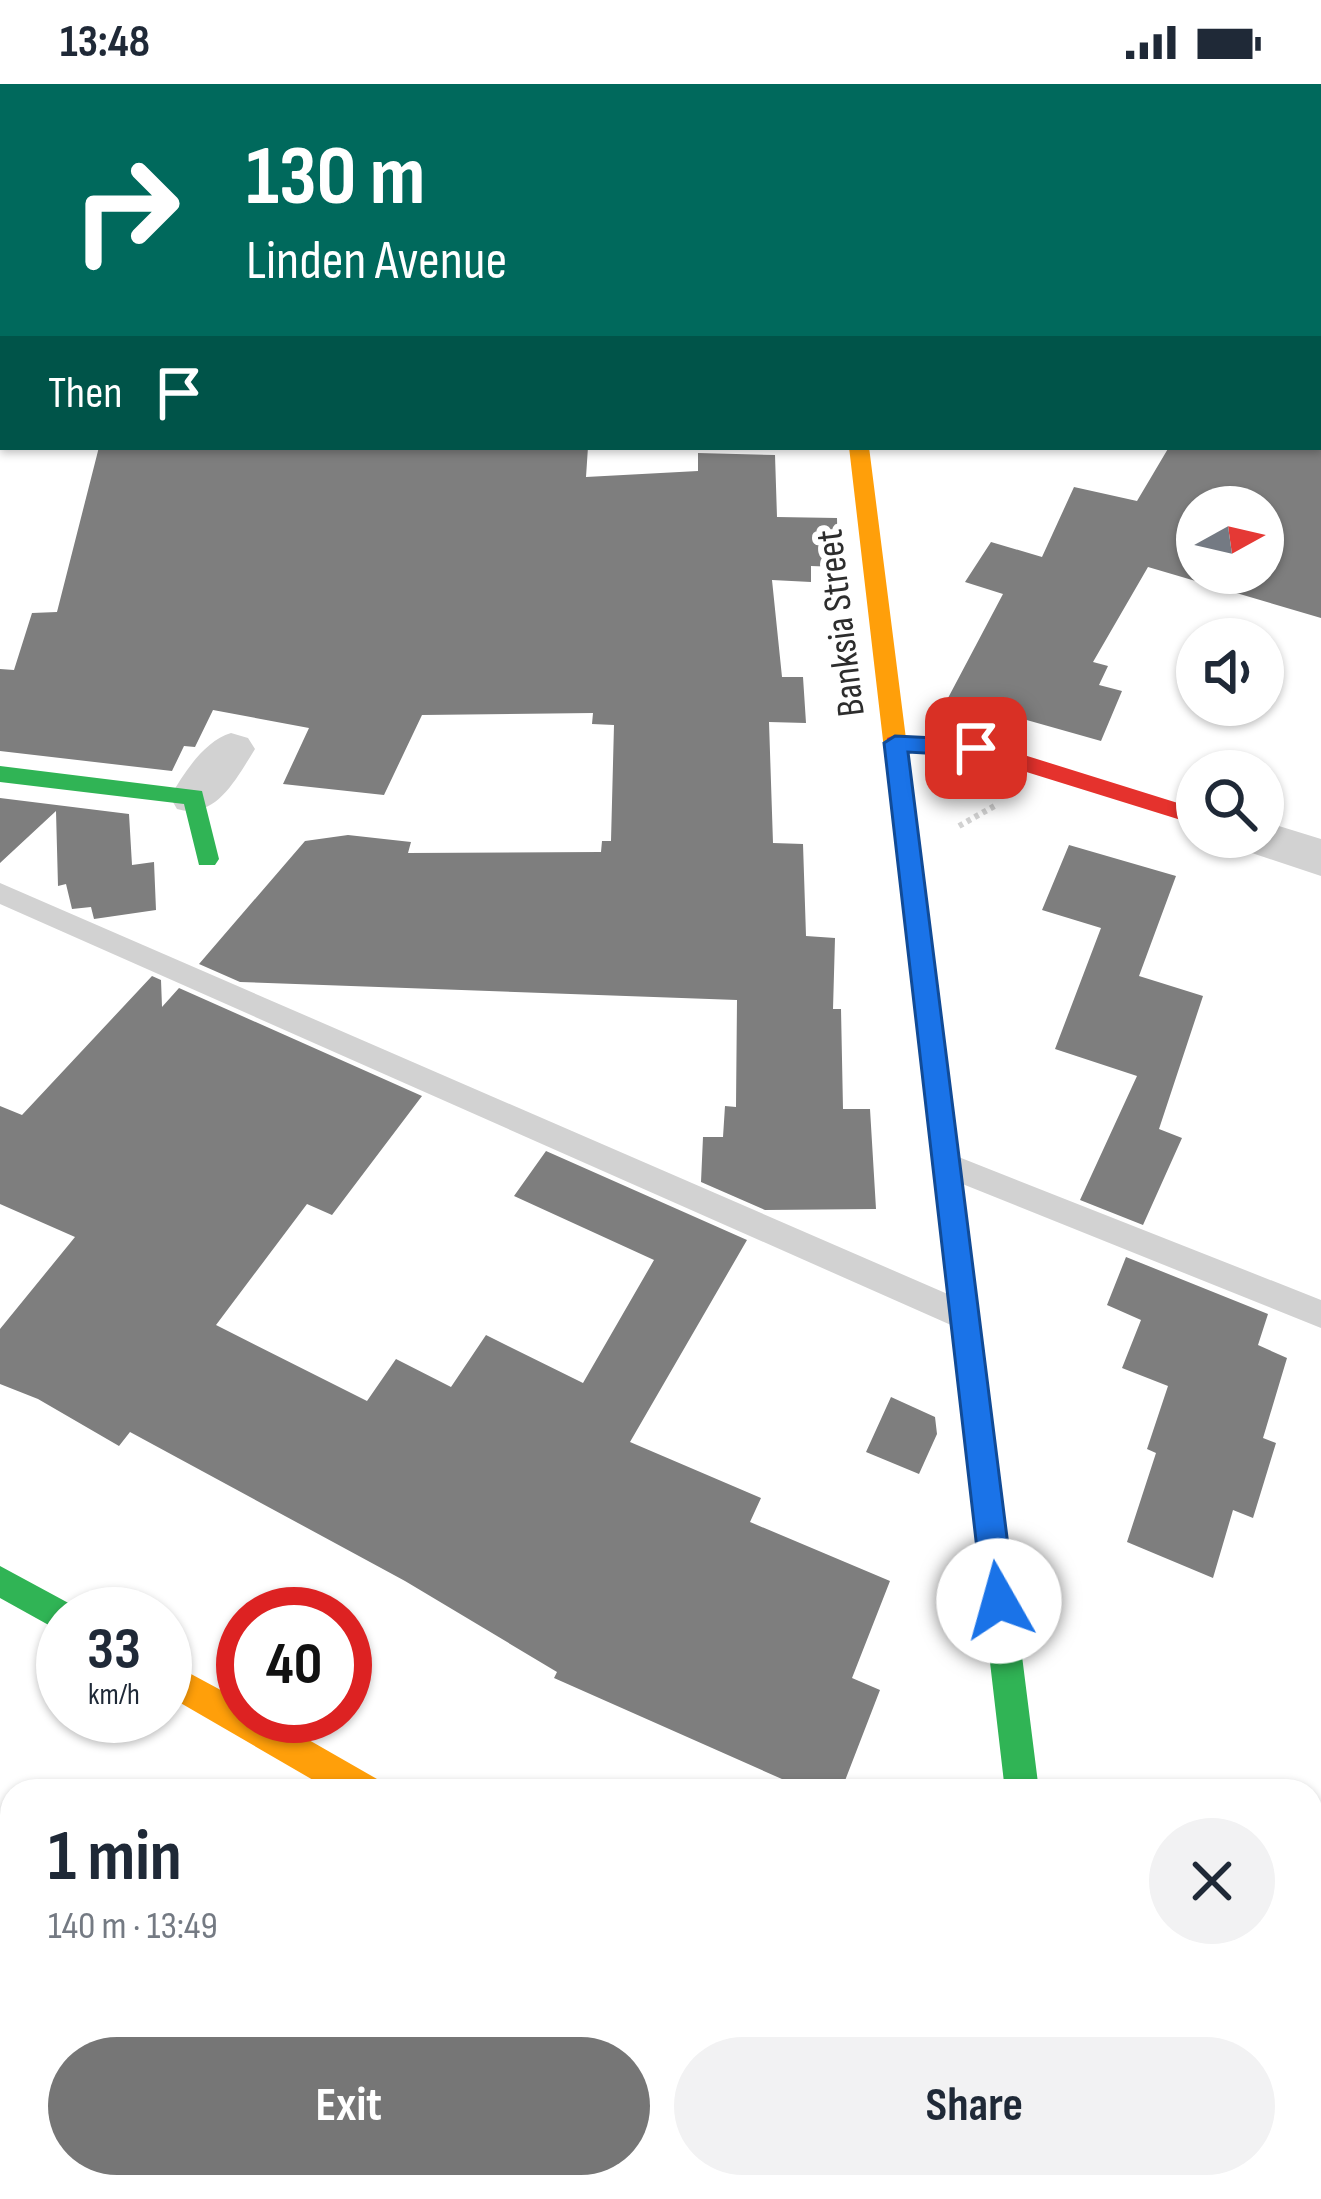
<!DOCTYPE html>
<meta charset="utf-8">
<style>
:root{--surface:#fff;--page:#f2f2f3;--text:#1f2937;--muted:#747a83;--accent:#767676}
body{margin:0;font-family:"Sofia Sans Condensed",sans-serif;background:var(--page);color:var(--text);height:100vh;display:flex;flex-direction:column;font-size:45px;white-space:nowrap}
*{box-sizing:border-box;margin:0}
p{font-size:39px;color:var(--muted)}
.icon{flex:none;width:66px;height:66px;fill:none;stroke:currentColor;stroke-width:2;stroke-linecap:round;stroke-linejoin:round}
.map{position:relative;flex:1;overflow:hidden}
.side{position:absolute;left:0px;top:1695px;width:1323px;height:420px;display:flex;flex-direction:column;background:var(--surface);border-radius:36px 36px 0 0;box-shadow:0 3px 9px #0004}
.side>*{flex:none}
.top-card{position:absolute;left:0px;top:0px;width:1323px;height:366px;box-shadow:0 3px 9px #0004;background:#00695c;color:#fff;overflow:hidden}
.needle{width:78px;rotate:82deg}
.fabs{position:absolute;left:1176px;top:402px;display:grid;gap:24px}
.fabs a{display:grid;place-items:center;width:108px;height:108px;border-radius:50%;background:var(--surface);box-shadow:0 3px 9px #0004;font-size:60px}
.speed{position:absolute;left:36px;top:1503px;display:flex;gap:24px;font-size:60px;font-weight:700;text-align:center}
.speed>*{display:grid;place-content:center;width:156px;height:156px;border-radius:50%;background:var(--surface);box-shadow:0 3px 9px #0004;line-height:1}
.speed small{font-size:30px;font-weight:400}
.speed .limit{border:18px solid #d22;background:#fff;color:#111}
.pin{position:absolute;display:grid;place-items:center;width:102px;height:102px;color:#fff;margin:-51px;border-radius:24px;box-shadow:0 6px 18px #0006}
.me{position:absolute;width:132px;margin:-66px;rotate:353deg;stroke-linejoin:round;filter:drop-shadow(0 0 9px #0008)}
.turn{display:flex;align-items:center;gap:42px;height:252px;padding:0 48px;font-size:54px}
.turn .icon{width:156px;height:156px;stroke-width:2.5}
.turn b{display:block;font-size:84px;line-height:102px}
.then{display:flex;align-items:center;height:114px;padding:0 48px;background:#0003;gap:24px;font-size:45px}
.round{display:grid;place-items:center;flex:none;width:126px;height:126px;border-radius:63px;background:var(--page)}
.head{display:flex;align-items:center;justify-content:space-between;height:204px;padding:0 48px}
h1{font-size:72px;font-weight:700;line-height:90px}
.button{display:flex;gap:24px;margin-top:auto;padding:24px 48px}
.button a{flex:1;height:138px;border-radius:72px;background:var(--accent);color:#fff;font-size:48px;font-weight:700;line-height:138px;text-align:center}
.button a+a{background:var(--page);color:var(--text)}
.status{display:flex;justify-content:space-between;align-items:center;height:84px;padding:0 60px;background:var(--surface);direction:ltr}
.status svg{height:33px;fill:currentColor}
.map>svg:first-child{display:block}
.building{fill:#7e7e7e;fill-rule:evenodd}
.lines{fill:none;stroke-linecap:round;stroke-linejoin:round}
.path{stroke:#d2d2d2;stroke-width:6;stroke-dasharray:4.5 4.5;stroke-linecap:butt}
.lane{fill:#d2d2d2;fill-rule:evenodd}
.street{fill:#d2d2d2;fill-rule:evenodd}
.fast{fill:#30b455;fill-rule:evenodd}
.slow{fill:#ff9f0a;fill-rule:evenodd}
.jam{fill:#e5322d;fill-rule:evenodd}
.route{fill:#1a73e8;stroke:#114b97;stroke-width:3}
.labels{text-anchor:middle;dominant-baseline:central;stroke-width:12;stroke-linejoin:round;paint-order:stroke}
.street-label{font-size:39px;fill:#2d2d2d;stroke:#fff}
</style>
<div class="status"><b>13:48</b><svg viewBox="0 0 49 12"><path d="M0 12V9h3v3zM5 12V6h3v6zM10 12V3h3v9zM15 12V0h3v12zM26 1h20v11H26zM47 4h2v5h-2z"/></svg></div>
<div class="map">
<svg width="1321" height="2115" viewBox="0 0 1321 2115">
<rect width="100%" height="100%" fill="#fff"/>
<path class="building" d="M99 363H588L586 393 698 387V369L775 371 777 433 837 434 838 483 811 482V498L772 496 782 593H803L806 639 769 638 773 759 803 760 806 852 835 854 833 925H841L843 1025H870L876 1125 765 1126 701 1098 703 1053H723L725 1022 736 1023 737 916 240 898 199 880 305 757 348 751 411 758 408 769 601 768 602 757H611L614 641 592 640 593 629 422 631 384 711 283 700 309 644 213 626 195 663 184 662 172 687 0 667V585L14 586 32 529 57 528Z
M1169 363H1321V534L1148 483 1093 578 1108 582 1099 601 1122 607 1101 657 948 614 1003 510 965 498 991 458 1042 473 1074 403 1137 417ZM1197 423H1263V489H1197Z
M0 714 129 730 132 781 154 778 156 826 94 835 91 823 72 825 66 800 58 802 56 727 0 779Z
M1069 761 1176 792 1139 892 1203 912 1159 1045 1182 1054 1143 1141 1080 1116 1137 992 1055 965 1101 844 1042 826Z
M152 892 161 896 162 923 179 904 422 1012 332 1131 307 1120 216 1241 367 1317 396 1275 451 1303 486 1251 583 1299 654 1176 514 1112 546 1067 747 1156 630 1358 761 1414 750 1438 890 1497 852 1594 880 1606 841 1707H809L554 1594 557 1588 405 1497 130 1348 119 1362 38 1315 0 1300V1245L75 1153 0 1120V1022L22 1031Z
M1126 1173 1268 1230 1258 1261 1287 1274 1263 1354 1276 1359 1253 1434 1233 1426 1213 1494 1127 1458 1156 1369 1147 1365 1168 1302 1122 1284 1141 1236 1107 1221Z
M891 1313 935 1333 937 1350 919 1390 866 1368Z"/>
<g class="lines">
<path class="path" d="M959 742 998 720"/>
<path class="lane" d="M1266 0H1282L1284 3H1268Z
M0 799 973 1221 978 1231 973 1241 962 1245 951 1241 0 820Z
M946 1068 1321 1216V1244L935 1089 931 1080 935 1071Z"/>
<path class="street" d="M109 0H141L108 3Z
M1320 13H1321V33H1320Z
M0 186H3V208H0Z
M1320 209H1321V231H1320Z
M3 298V329L0 330V299Z
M231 649 248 654 255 665C236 695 216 736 177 725L170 713C184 689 204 657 231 649Z
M1263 737 1321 755V792L1240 765 1233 753H1263Z"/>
<path class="fast" d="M0 682 202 707 219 775 215 781H199L184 720 0 698Z
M970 1265 980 1269 985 1278 1039 1707H1005L955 1278 960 1269Z
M0 1482 74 1522 78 1530H63V1549L0 1514Z
M1036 2103H1090L1095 2115H1041Z"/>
<path class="slow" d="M849 363H869L985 1278 980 1287 970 1291 960 1287 955 1278Z
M165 1576 243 1618V1632H267L377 1695 382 1707H332L165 1610Z"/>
<path class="jam" d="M809 0H825V3H809Z
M895 651 976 656 1197 725V741L975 672 887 664V654Z"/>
</g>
<path class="route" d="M895 652 976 656 988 664 976 672 908 668 1015 1517 1010 1528 999 1533 988 1528 983 1517 884 659Z"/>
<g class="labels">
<g class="street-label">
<text transform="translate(841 539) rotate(-97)">Banksia Street</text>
</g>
</g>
</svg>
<div class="fabs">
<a><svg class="needle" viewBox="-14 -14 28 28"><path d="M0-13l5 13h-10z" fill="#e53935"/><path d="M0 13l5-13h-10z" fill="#747a83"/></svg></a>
<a><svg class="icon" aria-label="sound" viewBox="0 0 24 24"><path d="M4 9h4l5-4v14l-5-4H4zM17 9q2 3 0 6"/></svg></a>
<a><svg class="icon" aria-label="search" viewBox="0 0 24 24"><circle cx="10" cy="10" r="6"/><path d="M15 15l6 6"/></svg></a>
</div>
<div class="speed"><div>33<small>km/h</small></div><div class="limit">40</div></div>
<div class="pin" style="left:976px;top:664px;background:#d93025"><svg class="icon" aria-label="arrive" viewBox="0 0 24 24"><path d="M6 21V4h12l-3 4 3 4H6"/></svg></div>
<svg class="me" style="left:999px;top:1517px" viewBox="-20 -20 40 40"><circle r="19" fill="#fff"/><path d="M0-13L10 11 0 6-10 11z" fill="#1a73e8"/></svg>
<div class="top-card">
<div class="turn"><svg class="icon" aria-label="right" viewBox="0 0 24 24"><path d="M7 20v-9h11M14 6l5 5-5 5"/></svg><div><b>130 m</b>Linden Avenue</div></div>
<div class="then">Then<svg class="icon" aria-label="arrive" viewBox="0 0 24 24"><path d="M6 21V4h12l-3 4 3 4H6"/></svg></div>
</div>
<section class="side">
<div class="head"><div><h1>1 min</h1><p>140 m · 13:49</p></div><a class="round"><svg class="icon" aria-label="close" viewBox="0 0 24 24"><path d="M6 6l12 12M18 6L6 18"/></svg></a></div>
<div class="button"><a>Exit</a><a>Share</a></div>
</section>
</div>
